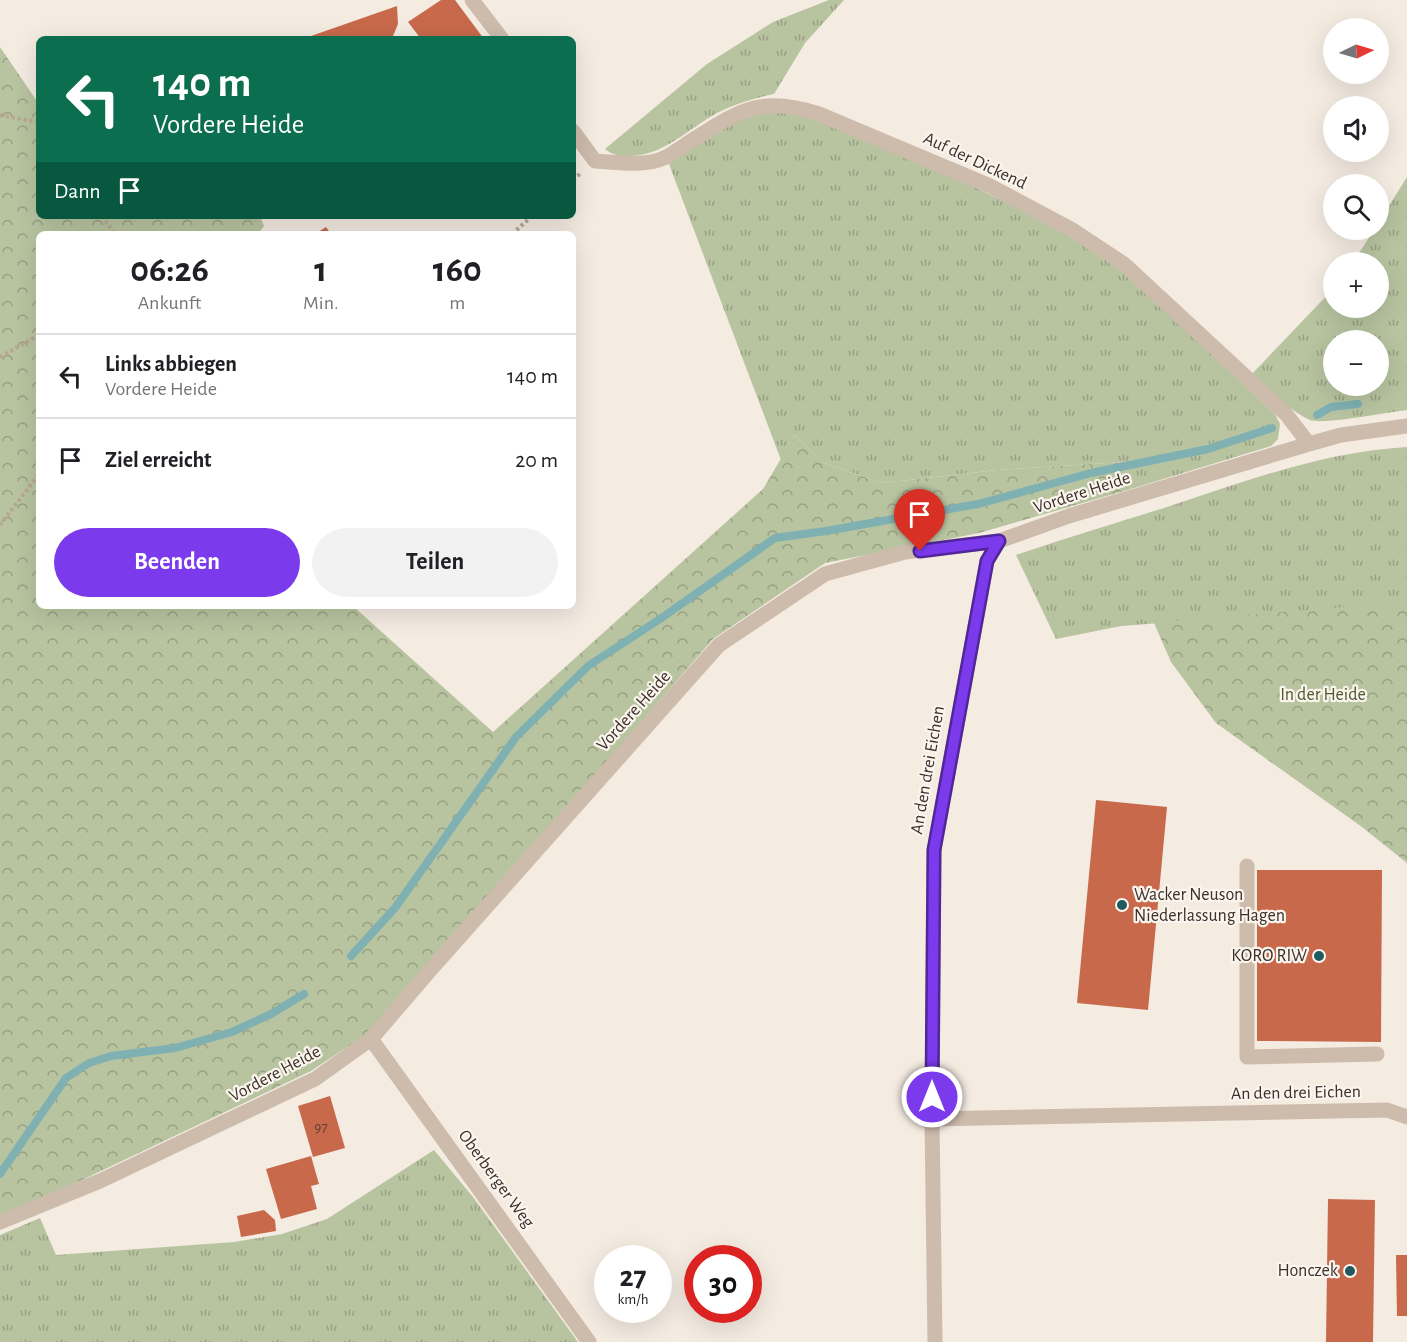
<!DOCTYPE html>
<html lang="de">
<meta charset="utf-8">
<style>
:root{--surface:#fff;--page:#f2f2f2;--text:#202124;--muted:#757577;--line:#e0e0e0;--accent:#7c3aed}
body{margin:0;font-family:"Alegreya Sans",sans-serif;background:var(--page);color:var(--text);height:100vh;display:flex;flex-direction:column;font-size:22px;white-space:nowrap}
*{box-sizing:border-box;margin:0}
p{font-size:20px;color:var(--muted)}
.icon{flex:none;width:33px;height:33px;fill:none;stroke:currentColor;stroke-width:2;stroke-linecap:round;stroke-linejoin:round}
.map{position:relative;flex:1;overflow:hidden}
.panel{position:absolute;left:36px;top:231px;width:540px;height:378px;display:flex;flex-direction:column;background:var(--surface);border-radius:9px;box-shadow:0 6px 24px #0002}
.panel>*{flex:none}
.guide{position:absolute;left:36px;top:36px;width:540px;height:183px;border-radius:9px;box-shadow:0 6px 24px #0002;background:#0b6e4f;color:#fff;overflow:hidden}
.needle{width:39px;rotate:85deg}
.controls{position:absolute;left:1323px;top:18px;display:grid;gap:12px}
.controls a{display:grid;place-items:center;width:66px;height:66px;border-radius:50%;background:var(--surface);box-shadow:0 6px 24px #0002;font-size:30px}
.speed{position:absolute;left:594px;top:1245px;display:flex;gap:12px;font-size:30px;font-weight:700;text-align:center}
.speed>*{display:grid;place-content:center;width:78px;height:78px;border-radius:50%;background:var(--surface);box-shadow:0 6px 24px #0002;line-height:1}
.speed small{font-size:15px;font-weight:400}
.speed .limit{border:9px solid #d22;background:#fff;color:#111}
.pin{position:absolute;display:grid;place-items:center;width:51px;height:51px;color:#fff;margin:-62px -26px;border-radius:50% 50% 50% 0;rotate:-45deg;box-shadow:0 0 6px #0007}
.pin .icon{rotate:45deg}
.me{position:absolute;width:66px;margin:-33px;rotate:0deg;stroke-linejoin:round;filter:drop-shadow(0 0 4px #0008)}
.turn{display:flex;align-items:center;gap:21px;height:126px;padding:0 18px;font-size:27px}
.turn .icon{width:78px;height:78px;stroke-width:2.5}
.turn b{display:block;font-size:42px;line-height:51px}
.then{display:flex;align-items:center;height:57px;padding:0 18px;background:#0003;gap:12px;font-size:22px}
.eta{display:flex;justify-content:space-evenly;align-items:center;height:102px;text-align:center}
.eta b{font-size:36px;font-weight:700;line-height:42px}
.primary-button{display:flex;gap:12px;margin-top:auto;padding:12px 18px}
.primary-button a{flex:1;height:69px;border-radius:36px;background:var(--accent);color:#fff;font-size:24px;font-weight:700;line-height:69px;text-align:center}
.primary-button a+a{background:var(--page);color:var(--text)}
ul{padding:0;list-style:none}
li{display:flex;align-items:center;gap:18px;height:84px;padding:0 18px;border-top:2px solid var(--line)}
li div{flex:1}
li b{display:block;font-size:22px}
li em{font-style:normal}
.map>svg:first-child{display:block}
.grass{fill:url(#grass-tufts);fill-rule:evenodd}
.forest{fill:url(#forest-crowns)}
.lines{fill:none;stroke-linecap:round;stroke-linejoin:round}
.stream{stroke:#7fb0b2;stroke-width:8}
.building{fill:#c8694b}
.path{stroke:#b9a596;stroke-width:4;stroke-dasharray:3 3;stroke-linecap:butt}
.minor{stroke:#cdbbac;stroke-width:15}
.route-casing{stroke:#51269a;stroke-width:15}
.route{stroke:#7c3aed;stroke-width:10}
.poi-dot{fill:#1f5a5e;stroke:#fbf5ee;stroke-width:2}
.labels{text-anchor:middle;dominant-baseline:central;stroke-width:4.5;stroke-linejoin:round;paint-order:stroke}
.number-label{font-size:15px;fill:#5e3e33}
.street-label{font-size:18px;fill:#3b302b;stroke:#fbf5ee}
.park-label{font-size:18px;fill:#4a5a2e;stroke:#fbf5ee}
.poi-label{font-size:18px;fill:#3b302b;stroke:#fbf5ee;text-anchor:end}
</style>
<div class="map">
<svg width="1407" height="1342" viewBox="0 0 1407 1342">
<defs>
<pattern id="grass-tufts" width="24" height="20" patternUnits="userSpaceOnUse" patternTransform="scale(1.5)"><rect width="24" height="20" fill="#b8c4a0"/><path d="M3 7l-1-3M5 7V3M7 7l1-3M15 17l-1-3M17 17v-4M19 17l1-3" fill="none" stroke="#97a083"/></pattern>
<pattern id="forest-crowns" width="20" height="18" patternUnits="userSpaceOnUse" patternTransform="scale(1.5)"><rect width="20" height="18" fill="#b8c4a0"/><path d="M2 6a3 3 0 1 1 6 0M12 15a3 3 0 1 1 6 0" fill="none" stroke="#97a083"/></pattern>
</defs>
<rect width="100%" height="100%" fill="#f4ebe1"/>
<path class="grass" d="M829 0H844L805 43 774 94C754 98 735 104 717 113 686 130 663 157 626 156 618 156 611 154 605 149L707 64 773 22Z
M777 110 801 114 892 148 1018 208 1074 238 1127 273 1275 414 1280 424 1278 439 1271 446 1131 489 1123 462 997 470 882 483 824 463 795 435 781 460 669 164 715 131 733 121Z
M1407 177V410C1388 412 1323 425 1310 420 1292 413 1267 388 1252 374L1333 289 1334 308H1378V262H1353L1374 230H1378L1379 222ZM1334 340H1378V386H1334Z
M1407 447V604L1121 626 1056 639 1016 555C1068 537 1121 522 1173 505 1252 479 1324 452 1407 447Z
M434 1150 473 1197 578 1342H0V1235L40 1218 56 1255 234 1242 282 1234 327 1219Z"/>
<path class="forest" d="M0 47 39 104V216H260L264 226 258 234H39V606H353L493 732 763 489 795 435 824 463 882 483 997 470 1123 462 1131 489 979 533 825 563 713 639 552 825 365 1035 311 1071 0 1219Z
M1392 603 1407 604V863L1362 827 1216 723 1171 662 1154 623Z"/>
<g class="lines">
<path class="stream" d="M1317 415 1331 407 1358 404
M351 956 395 908 516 737 588 666 660 619 775 538 826 531 978 504 1091 473 1208 449 1272 428
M0 1174 66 1078 89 1063 111 1056 175 1048 232 1032 271 1014 304 994"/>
</g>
<path class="building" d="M441 0H455L484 39H421L408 22Z
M397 6 398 24 393 36 380 39H312L311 36Z
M326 227 331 234H315Z
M1096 800 1167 807 1148 1010 1077 1003Z
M1257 870H1382L1381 1042 1257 1041Z
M330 1096 345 1148 313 1157 298 1106Z
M311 1156 319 1184 311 1186 317 1209 281 1219 266 1169Z
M1328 1199 1375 1200 1373 1342H1326Z
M264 1210 275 1220 276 1231 241 1237 237 1216Z
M1396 1255H1407V1316H1397Z"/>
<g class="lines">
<path class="path" d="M0 115 37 122 39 124
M573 180 581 173
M102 216 115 234
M512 234 532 216
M0 357 39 335
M0 525 39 474"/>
<path class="minor" d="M472 0 502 39
M573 131 595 161C616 162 644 167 664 158 673 154 683 146 691 141 740 110 761 95 819 114L990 186 1071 229 1124 264 1286 414 1309 444
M1247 866V1057L1377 1054
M371 1039 589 1342
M932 1119 1387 1110 1407 1117
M0 1222 100 1181 315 1079 371 1039 432 968 719 645 825 574 905 552 999 541 1069 516 1309 444 1341 435 1407 426
M935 1342 932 1119 934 850 987 561 999 541"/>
</g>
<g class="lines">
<defs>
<path id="route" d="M920 551 999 541 987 561 934 850 932 1097"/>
</defs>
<use href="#route" class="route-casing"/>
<use href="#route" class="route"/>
</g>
<g class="poi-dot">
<circle cx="1122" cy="905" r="6"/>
<circle cx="1319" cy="956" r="6"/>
<circle cx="1350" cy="1271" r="6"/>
</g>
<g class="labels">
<g class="number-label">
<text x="321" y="1127">97</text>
</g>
<g class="street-label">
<text transform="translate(975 161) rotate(25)">Auf der Dickend</text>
<text transform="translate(1082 493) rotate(-18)">Vordere Heide</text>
<text transform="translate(634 711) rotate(-48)">Vordere Heide</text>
<text transform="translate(928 770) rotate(-80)">An den drei Eichen</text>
<text transform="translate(275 1074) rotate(-28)">Vordere Heide</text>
<text transform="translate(1296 1093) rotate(-1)">An den drei Eichen</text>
<text transform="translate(496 1179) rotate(54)">Oberberger Weg</text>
</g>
<g class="park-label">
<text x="1323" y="695">In der Heide</text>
</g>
<g class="poi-label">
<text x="1134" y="895" text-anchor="start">Wacker Neuson<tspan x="1134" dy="21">Niederlassung Hagen</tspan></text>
<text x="1307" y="956">KORO RIW</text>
<text x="1338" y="1271">Honczek</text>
</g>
</g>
</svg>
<div class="controls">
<a><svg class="needle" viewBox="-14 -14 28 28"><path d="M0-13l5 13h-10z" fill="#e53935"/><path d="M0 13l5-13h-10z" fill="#757577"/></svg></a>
<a><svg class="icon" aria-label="sound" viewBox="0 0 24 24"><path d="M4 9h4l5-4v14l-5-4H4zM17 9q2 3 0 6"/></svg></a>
<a><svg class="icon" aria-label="search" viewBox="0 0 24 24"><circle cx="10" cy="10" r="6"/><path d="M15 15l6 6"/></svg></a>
<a>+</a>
<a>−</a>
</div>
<div class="speed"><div>27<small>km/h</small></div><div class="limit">30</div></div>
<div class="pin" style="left:920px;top:551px;background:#d93025"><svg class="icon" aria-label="arrive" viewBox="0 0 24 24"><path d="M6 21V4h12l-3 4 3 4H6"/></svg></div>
<svg class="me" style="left:932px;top:1097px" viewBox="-20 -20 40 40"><circle r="17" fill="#7c3aed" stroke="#fff" stroke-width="3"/><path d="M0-11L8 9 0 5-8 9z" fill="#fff"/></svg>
<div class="guide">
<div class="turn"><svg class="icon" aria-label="left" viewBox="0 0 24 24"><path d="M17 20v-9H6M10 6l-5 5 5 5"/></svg><div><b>140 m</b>Vordere Heide</div></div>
<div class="then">Dann<svg class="icon" aria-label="arrive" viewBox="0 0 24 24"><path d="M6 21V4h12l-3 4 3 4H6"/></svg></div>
</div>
<section class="panel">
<div class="eta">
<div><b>06:26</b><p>Ankunft</p></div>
<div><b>1</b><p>Min.</p></div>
<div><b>160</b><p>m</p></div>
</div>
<ul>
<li><svg class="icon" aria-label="left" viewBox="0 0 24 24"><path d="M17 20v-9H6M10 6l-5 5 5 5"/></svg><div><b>Links abbiegen</b><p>Vordere Heide</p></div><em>140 m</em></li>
<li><svg class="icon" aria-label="arrive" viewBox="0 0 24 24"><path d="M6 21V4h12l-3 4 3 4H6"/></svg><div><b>Ziel erreicht</b></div><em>20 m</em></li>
</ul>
<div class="primary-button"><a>Beenden</a><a>Teilen</a></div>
</section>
</div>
